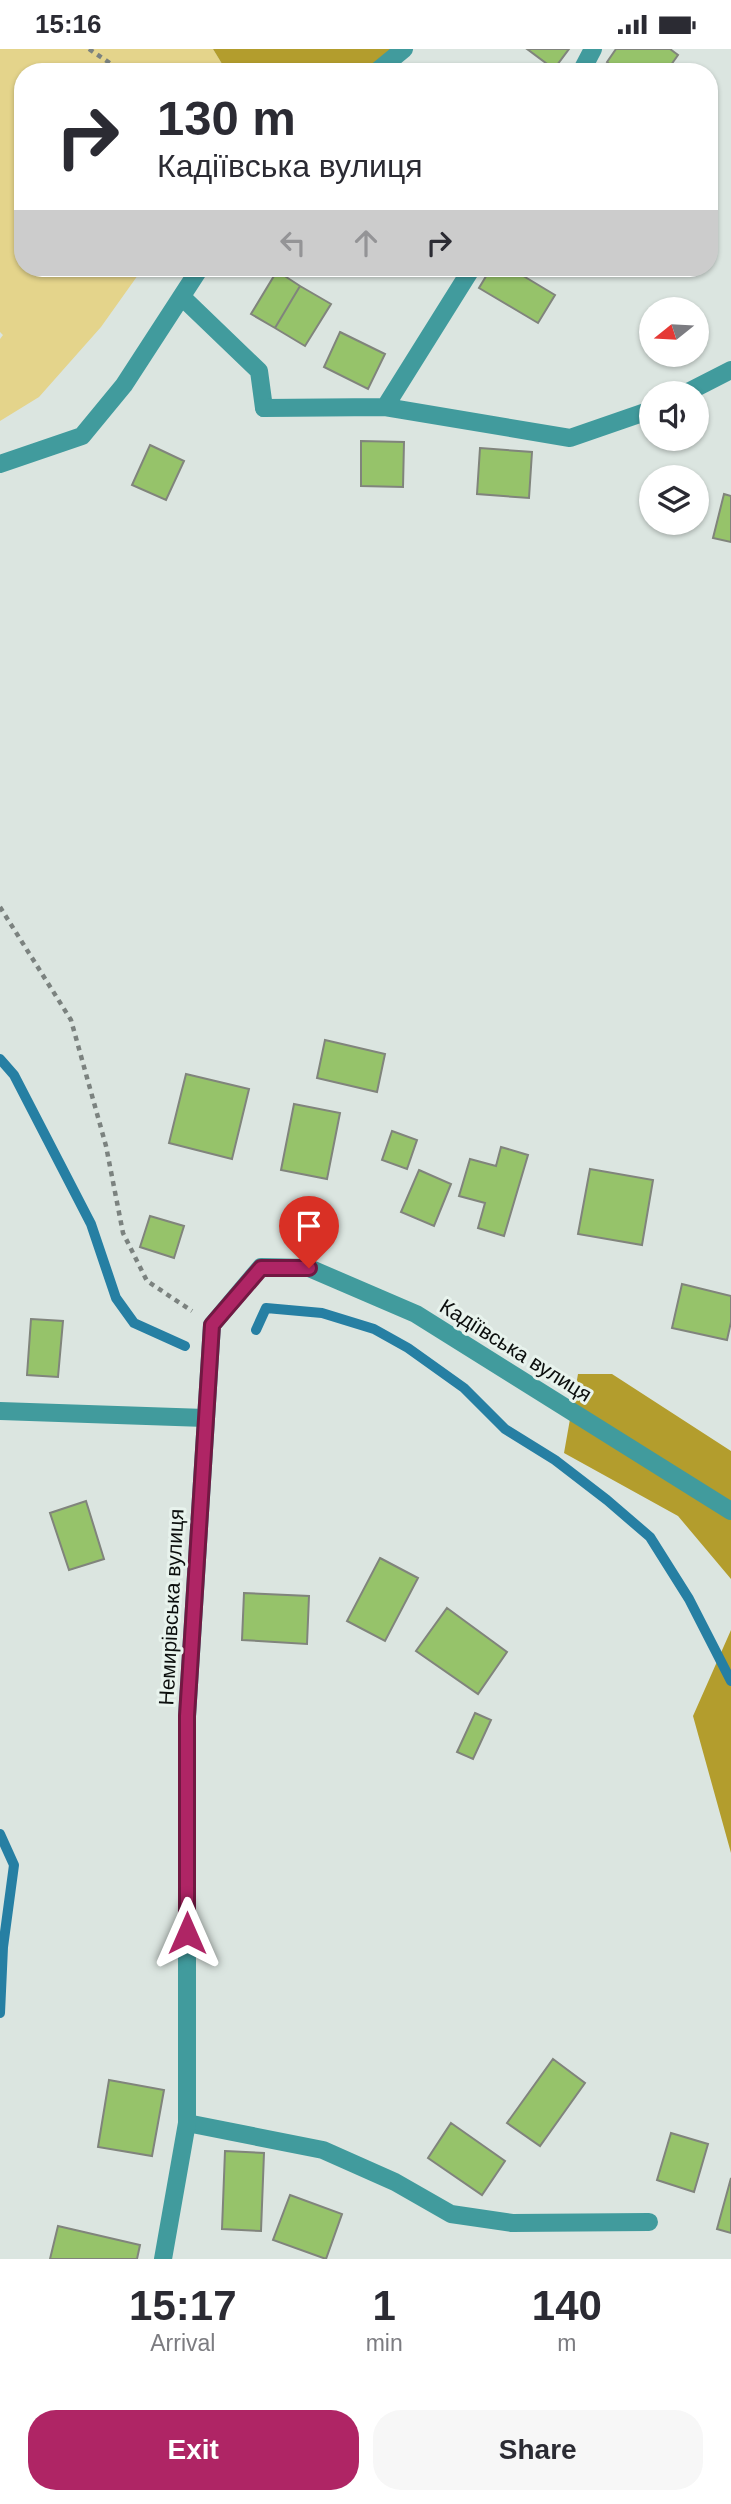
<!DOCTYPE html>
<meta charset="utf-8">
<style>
:root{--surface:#fff;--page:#f7f7f7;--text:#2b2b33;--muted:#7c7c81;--accent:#af2565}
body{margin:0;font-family:Helvetica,sans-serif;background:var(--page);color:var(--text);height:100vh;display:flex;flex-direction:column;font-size:26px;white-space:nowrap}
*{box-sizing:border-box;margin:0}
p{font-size:23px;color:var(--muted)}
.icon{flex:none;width:38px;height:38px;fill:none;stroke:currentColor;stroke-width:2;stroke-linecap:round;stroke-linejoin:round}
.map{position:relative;height:2210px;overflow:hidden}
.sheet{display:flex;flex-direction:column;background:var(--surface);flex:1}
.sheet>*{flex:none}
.banner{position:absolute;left:14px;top:14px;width:704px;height:214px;border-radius:28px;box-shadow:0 2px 5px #0004;background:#fff;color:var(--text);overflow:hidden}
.needle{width:46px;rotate:252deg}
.controls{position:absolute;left:639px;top:248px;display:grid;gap:14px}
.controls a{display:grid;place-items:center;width:70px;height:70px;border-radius:50%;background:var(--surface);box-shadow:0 2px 5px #0004;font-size:35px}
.pin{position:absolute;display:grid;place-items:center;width:60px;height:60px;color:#fff;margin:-72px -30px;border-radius:50% 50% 50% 0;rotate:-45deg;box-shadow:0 0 7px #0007}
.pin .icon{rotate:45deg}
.me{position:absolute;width:77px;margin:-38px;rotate:0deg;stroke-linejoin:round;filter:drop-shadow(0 0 5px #0008)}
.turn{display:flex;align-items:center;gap:24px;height:147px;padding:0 28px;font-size:32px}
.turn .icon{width:91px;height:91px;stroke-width:2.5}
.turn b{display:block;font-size:49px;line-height:60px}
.lanes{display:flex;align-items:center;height:66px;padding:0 28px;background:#0003;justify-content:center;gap:35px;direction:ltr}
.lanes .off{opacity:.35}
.eta{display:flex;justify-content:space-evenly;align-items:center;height:119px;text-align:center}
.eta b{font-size:42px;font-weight:600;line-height:49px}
.button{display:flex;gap:14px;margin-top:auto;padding:14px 28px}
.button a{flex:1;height:80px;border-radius:28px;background:var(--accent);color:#fff;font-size:28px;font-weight:600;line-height:80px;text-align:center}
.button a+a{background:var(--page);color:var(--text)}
.status{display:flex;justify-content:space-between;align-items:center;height:49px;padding:0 35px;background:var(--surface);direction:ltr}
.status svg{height:19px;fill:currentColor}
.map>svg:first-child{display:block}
.green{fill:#e4d48b}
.forest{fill:#b39d2d}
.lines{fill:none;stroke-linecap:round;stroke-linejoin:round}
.stream{stroke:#267fa3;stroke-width:10}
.building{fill:#96c36a;stroke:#80847c;stroke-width:2}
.path{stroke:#7b827f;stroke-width:4.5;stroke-dasharray:5 5;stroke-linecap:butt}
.service{stroke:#419b9d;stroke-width:18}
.minor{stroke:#419b9d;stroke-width:18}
.route-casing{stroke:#721842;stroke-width:18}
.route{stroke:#af2565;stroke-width:12}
.labels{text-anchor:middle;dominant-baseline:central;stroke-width:6;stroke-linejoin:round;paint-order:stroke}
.street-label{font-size:21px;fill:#0b0e0d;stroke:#e8f3ed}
</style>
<div class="status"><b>15:16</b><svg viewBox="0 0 49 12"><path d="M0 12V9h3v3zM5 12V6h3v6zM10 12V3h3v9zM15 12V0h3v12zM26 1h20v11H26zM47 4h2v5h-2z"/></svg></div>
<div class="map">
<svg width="731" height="2210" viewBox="0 0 731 2210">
<rect width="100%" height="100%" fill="#dbe5e0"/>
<path class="green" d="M0 0H213L227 23H23V219H143L101 278 39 348 0 372V290L3 286 0 283Z"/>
<path class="forest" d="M213 0H397L377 23H227Z
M578 1325H612L731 1402V1530L678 1467 564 1404Z
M731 1581V1804L693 1667Z"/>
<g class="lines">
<path class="stream" d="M0 1010 14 1026 91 1175 116 1249 134 1274 185 1297
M256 1281 266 1259 322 1264 374 1280 408 1299 464 1339 505 1380 555 1411 607 1451 650 1488 689 1550 731 1632
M0 1785 14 1816 3 1898 0 1964"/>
</g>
<path class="building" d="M527 0H569L554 20Z
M616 0H670L678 6 666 23H619L607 13Z
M491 219H510L555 246 538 274 479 239Z
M277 222 300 237 275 279 251 265Z
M300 237 331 255 305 297 275 279Z
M340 283 385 305 368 340 324 318Z
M361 392 404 393 403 438 361 437Z
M150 396 184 412 166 451 132 436Z
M480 399 532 403 529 449 477 445Z
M724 445 731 447V493L713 489Z
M325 991 385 1005 377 1043 317 1029Z
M186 1025 249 1040 232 1110 169 1094Z
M294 1055 340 1064 327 1130 281 1121Z
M392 1082 417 1091 407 1120 382 1111Z
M501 1098 528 1106 504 1187 478 1179 485 1154 459 1147 470 1110 496 1117Z
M590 1120 653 1131 642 1196 578 1185Z
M419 1121 451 1135 434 1177 401 1163Z
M150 1167 184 1177 174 1209 140 1198Z
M682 1235 731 1247V1273L727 1291 672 1279Z
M31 1270 63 1272 58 1328 27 1326Z
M86 1452 104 1510 69 1521 50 1464Z
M380 1509 418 1529 385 1592 347 1572Z
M244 1544 309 1547 307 1595 242 1591Z
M447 1559 507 1603 478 1645 416 1602Z
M475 1664 491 1671 473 1710 457 1703Z
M553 2010 585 2034 540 2097 507 2074Z
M109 2031 164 2041 152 2107 98 2098Z
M451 2074 505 2112 482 2146 428 2109Z
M671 2084 708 2095 694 2143 657 2131Z
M225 2102 264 2104 261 2182 222 2180Z
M731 2129V2184L717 2180Z
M290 2146 342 2165 326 2210 273 2191Z
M58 2177 140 2196 137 2210H50Z"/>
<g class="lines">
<path class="path" d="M89 0 123 23
M0 858 71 971 106 1097 123 1184 147 1232 192 1262"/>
<path class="service" d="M376 23 404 0
M182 248 259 322 264 359
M0 415 82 387 124 336 200 219
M187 2074 323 2101 395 2133 451 2165 512 2174 649 2173"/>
<path class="minor" d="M581 23 593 0
M472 219 385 358 570 389 651 361
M684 345 731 321
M264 359 385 358
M0 1362 205 1369
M163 2210 187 2074V1667L212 1276 261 1218 309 1219 416 1265 731 1462"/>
</g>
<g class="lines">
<defs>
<path id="route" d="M187 1884V1667L212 1276 261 1219H309"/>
</defs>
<use href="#route" class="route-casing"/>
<use href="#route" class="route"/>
</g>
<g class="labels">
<g class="street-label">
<text transform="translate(516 1301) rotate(32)">Кадіївська вулиця</text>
<text transform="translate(171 1558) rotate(-87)">Немирівська вулиця</text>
</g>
</g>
</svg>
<div class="controls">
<a><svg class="needle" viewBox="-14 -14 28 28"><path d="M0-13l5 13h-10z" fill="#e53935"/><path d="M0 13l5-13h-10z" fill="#7c7c81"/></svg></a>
<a><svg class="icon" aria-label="sound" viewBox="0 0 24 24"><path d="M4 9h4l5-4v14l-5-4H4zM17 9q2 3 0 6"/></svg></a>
<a><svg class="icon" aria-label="layers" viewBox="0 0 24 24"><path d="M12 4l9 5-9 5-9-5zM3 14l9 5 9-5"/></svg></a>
</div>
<div class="pin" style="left:309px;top:1219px;background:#d93025"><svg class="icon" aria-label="arrive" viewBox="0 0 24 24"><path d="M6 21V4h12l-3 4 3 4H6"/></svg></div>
<svg class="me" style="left:187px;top:1884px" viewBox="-20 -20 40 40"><path d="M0-17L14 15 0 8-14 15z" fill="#af2565" stroke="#fff" stroke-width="4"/></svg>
<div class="banner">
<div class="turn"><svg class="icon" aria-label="right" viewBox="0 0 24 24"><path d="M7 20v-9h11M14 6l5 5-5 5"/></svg><div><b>130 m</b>Кадіївська вулиця</div></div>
<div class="lanes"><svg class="icon off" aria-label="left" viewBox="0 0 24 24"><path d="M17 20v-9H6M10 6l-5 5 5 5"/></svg><svg class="icon off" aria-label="ahead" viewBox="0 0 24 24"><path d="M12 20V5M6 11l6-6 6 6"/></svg><svg class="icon" aria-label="right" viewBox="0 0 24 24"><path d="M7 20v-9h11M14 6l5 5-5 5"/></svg></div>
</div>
</div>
<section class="sheet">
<div class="eta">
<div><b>15:17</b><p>Arrival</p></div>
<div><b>1</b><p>min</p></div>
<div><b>140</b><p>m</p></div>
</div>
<div class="button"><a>Exit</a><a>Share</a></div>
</section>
